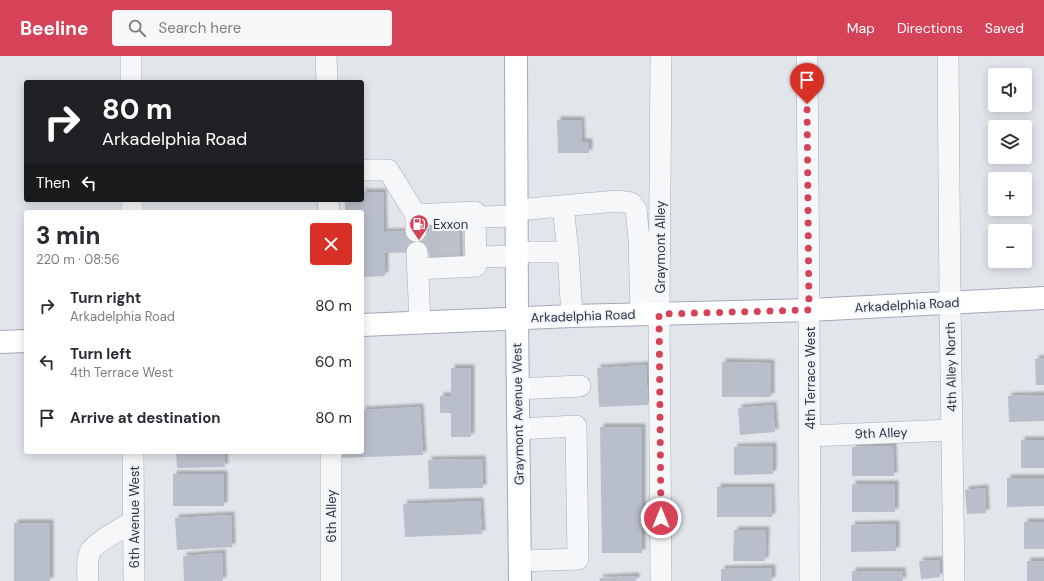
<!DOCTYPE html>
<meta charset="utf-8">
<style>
:root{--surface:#fff;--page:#f7f7f7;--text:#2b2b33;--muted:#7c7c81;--accent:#d64258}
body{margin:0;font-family:"DM Sans",sans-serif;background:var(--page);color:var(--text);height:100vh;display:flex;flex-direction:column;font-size:15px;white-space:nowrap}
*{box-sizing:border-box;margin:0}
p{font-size:13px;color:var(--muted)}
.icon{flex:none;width:22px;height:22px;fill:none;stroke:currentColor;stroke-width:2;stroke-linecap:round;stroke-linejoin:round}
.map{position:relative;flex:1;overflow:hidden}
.sheet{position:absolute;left:24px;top:154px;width:340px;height:244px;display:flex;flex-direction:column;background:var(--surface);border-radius:4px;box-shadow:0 2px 10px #0003}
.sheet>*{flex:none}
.banner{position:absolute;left:24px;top:24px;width:340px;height:122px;border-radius:4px;box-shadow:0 2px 10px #0003;background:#202124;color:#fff;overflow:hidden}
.controls{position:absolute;left:988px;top:12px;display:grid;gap:8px}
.controls a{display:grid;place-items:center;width:44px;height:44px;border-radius:4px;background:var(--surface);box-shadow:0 2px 10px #0003;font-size:20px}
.pin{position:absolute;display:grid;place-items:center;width:34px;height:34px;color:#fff;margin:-41px -17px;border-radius:50% 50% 50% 0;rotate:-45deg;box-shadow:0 0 4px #0007}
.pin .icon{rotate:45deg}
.me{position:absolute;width:44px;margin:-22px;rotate:0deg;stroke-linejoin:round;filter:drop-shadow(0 0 3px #0008)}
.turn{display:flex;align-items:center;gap:14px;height:84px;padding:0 12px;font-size:18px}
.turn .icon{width:52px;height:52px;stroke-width:2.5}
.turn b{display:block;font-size:28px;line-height:34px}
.then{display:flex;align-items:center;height:38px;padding:0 12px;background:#0003;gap:8px;font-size:15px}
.round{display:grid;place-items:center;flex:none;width:42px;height:42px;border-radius:4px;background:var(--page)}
.head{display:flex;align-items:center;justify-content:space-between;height:68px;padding:0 12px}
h1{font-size:24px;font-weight:800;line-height:30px}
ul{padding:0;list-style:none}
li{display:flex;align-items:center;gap:12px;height:56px;padding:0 12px}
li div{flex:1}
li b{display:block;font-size:15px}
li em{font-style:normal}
header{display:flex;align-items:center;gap:24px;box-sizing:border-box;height:56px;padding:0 20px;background:var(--accent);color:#fff}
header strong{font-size:19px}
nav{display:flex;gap:22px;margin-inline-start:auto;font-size:14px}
.search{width:280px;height:36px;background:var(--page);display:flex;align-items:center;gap:10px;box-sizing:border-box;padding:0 14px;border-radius:4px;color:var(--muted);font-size:15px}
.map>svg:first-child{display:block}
.building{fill:#b9bfca;filter:url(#shadow)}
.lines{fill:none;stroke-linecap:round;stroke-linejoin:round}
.minor-tunnel{stroke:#bdc2ca;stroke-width:21;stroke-dasharray:21 10;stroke-linecap:butt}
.minor-casing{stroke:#a7adb6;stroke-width:22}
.major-casing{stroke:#a1aab8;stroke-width:24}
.minor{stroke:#f5f7f9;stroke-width:21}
.major{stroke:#fff;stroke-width:22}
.route{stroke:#d64258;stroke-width:7;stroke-dasharray:0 12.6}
.labels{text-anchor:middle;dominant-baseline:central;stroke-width:4;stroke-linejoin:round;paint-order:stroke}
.poi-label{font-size:13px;fill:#293345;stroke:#f2f5f8;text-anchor:start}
.street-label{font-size:13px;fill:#293345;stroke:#f2f5f8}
</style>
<header>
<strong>Beeline</strong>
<div class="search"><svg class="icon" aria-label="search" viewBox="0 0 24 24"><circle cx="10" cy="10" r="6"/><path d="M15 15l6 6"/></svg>Search here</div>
<nav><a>Map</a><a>Directions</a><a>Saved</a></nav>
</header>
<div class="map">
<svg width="1044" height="525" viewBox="0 0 1044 525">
<defs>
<filter id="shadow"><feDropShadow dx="3.5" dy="-3.5" stdDeviation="1" flood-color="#0004"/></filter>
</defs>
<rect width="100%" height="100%" fill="#e2e6eb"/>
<path class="building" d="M557 64H581L582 86H589V97H558Z
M362 136H383L384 176 429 175V168L459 167 460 205 430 206 429 196 385 197V220L362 221V156H345V144H362Z
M1044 302V329H1036L1035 303Z
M722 306 771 307V341H722Z
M646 309 648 349 599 351 597 312Z
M451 312H471V381H451V357H440V340H451Z
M1044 339V365L1009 366 1008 340Z
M773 349 775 376 740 379 738 352Z
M420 351 423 399 340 402V396H362V354Z
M600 371H642V497H602Z
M1021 384H1044V412H1021Z
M773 390V418L734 419V391Z
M893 390 894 420H852V391Z
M176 396H224L225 411 177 412Z
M482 403 483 432 429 433 428 404Z
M173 418H224V450H173Z
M1007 422H1044V450L1007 451Z
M852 428H895V456H852Z
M717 431H771L772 461H717Z
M985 432 986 457 967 458 965 434Z
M480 445 482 478 405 481 403 448Z
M231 459 232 491 177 494 175 462Z
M1024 466H1044V493H1024Z
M14 467H50V525H14Z
M896 468V495L851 496V469Z
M734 474H766L765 505H733Z
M222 497 223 525H184L183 500Z
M939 504 940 521 921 523 919 505Z
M1027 505H1044V525H1027Z
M772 512V525H721V513Z
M852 515H902L903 525H852Z
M636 520V525H600L599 522Z"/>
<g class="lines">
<path class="minor-tunnel" d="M417 196 416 188 460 186"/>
<defs>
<path id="minor" d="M131 0V26
M326 0 327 26
M661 0 659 258 661 525
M807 0 809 254 810 525
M948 0 950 246 954 525
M362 114H388L416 159V175
M132 144V156
M328 144 329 156
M563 150 568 196 572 260
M517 154 617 145 631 147 636 153 639 183 641 258
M416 159 475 156V161L517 160
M417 196 420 267
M517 196H568
M475 201 517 200
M418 213 476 210 475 161
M518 333 580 330
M518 373 576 370 578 503 520 505
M810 380 952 374
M133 396 134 525
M331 396V525
M88 525C88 516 86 505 90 496 94 487 124 471 134 465"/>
<path id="major" d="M516 0 517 262 520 525
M362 269 572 260 809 254 1044 242
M0 286 26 285"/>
</defs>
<use href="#minor" class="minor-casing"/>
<use href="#major" class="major-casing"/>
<use href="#minor" class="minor"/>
<use href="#major" class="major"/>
</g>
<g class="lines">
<path class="route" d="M661 462 659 258 809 254 807 48"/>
</g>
<defs>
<symbol id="fuel-pin" viewBox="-11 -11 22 30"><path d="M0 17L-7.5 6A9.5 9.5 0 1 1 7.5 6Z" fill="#d64258" stroke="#f2f5f8"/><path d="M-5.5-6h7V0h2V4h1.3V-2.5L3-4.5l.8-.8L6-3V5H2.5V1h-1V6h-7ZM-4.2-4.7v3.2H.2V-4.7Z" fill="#fff"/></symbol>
</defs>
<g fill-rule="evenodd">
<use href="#fuel-pin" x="408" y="157" width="22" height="30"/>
</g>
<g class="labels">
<g class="poi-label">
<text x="433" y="168">Exxon</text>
</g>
<g class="street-label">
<text transform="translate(660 191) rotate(-90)">Graymont Alley</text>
<text transform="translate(907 249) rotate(-3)">Arkadelphia Road</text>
<text transform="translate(583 260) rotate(-2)">Arkadelphia Road</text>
<text transform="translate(951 311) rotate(-91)">4th Alley North</text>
<text transform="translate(810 322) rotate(-90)">4th Terrace West</text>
<text transform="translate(518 358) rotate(-91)">Graymont Avenue West</text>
<text transform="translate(881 377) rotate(-2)">9th Alley</text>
<text transform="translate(331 460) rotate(-90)">6th Alley</text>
<text transform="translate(134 461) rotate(-90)">6th Avenue West</text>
</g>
</g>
</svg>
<div class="controls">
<a><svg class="icon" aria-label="sound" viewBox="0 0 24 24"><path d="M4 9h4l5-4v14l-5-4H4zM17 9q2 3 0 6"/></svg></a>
<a><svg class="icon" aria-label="layers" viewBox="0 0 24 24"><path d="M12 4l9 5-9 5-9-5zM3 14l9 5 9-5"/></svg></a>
<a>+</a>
<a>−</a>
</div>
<div class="pin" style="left:807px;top:48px;background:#d93025"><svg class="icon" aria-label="arrive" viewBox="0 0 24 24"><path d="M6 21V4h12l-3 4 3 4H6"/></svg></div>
<svg class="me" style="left:661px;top:462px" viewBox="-20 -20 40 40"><circle r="17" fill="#d64258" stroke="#fff" stroke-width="3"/><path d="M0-11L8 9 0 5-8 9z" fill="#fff"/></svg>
<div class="banner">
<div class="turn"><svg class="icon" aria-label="right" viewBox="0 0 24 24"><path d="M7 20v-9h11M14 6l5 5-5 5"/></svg><div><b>80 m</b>Arkadelphia Road</div></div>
<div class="then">Then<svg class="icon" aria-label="left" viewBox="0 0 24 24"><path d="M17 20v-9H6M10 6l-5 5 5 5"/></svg></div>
</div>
<section class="sheet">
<div class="head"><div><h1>3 min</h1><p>220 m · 08:56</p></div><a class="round" style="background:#d93025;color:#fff"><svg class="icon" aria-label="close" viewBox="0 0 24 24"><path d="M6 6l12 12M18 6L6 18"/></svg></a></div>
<ul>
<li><svg class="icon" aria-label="right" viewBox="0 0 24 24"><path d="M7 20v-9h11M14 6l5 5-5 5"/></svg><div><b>Turn right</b><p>Arkadelphia Road</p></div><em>80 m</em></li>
<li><svg class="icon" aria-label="left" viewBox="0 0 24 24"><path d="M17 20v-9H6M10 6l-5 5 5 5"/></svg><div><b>Turn left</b><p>4th Terrace West</p></div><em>60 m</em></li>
<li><svg class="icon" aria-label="arrive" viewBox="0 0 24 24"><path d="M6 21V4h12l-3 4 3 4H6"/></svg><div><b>Arrive at destination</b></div><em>80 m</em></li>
</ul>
</section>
</div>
